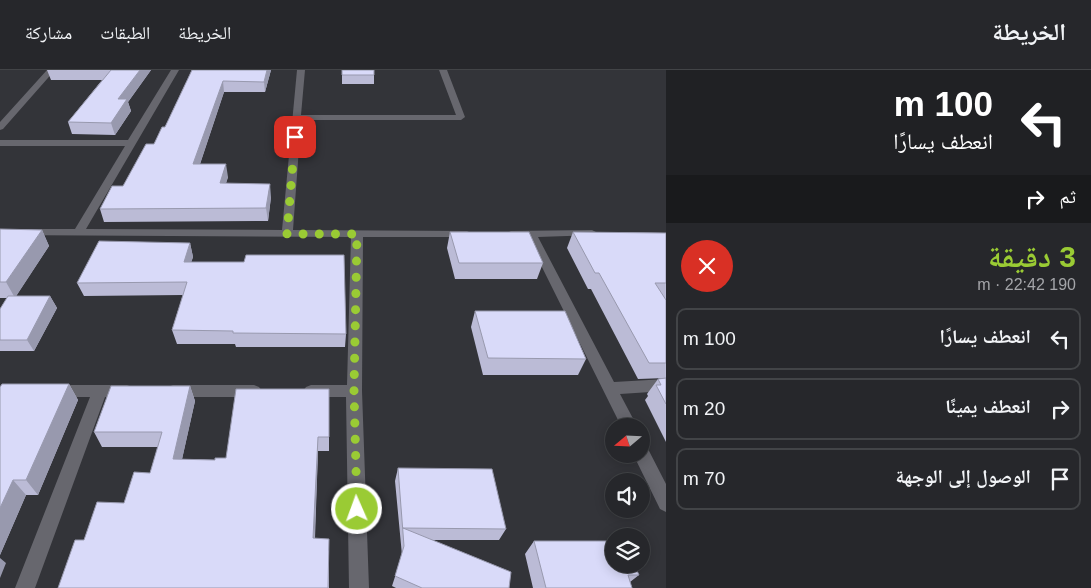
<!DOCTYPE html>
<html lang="ar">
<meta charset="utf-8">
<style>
:root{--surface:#26272b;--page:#2e2f33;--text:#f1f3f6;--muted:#a4a5a9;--line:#424447;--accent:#9acb34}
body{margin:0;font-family:Helvetica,"Noto Naskh Arabic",sans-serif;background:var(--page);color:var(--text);direction:rtl;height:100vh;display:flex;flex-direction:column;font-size:19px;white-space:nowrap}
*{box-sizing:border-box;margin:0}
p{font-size:16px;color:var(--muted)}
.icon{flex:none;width:28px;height:28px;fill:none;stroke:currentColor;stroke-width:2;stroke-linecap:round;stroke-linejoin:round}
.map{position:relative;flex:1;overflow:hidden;direction:ltr}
.drawer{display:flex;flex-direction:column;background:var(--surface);width:425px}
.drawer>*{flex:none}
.top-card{background:#202124;color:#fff;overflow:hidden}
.needle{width:32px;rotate:251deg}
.buttons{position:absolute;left:605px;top:348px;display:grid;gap:10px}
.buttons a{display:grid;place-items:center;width:45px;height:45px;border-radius:50%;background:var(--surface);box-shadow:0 2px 12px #0003,0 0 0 1px var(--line);font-size:25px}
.pin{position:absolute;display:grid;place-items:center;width:42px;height:42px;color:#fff;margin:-21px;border-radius:10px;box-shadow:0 2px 8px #0006}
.me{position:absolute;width:55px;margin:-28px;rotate:358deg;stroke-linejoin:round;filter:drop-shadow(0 0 4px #0008)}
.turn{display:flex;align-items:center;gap:18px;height:105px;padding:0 15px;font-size:22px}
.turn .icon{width:65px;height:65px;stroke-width:2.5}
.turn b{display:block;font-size:35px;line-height:42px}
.then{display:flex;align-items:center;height:48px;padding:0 15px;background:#0003;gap:10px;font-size:19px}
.round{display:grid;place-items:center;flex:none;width:52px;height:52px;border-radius:26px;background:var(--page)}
.summary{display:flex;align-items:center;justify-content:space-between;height:85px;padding:0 15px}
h1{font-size:30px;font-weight:700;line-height:38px;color:var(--accent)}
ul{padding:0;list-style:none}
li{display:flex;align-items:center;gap:15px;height:62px;margin:0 10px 8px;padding:0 5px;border:2px solid var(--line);border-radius:10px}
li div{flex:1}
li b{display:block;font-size:19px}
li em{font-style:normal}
header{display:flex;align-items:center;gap:30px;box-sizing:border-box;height:70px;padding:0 25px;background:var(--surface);border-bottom:1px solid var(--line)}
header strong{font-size:24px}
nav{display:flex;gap:28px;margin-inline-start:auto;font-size:18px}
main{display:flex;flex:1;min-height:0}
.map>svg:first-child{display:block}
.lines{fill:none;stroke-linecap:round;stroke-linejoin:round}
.minor{fill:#67676e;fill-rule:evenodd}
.wall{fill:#bbbbd6}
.shaded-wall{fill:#9899ae}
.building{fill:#d9daf9;stroke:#9899ae}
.route{stroke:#9acb34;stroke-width:9;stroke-dasharray:0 16.2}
</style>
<header>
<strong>الخريطة</strong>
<nav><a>الخريطة</a><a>الطبقات</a><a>مشاركة</a></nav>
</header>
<main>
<section class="drawer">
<div class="top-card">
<div class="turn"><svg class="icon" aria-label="left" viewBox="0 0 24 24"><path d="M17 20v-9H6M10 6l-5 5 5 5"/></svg><div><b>100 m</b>انعطف يسارًا</div></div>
<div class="then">ثم<svg class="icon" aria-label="right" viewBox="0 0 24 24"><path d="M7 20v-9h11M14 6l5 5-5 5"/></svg></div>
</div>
<div class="summary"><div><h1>3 دقيقة</h1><p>190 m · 22:42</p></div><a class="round" style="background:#d93025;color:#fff"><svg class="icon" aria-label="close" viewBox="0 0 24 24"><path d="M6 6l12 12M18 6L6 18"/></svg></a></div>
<ul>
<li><svg class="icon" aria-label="left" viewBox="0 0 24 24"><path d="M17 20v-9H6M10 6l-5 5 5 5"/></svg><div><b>انعطف يسارًا</b></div><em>100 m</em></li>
<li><svg class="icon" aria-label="right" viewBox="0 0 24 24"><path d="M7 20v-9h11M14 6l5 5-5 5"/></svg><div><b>انعطف يمينًا</b></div><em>20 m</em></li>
<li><svg class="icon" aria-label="arrive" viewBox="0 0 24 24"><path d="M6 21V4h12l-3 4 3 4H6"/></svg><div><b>الوصول إلى الوجهة</b></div><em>70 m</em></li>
</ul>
</section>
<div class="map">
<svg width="666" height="518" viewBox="0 0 666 518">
<rect width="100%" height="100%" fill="#333439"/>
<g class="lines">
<path class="minor" d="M47 0H55L3 59 0 60V52Z
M171 0H179L86 159 282 160 297 0H305L301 45H456L439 0H447L465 47 461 50H301L293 160 467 161 473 164 467 167H363L362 321 369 518H349L346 327H311L306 325 303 321 306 317 311 315H347L351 167 0 165V159H75L125 76H0V70H128Z
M592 160 598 163 596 165 538 167 614 312 666 309V321L620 324 637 356H621L527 167H511L505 164 511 161Z
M56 315H127L132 317 135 321 132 325 105 327 35 518H15L90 327H56L51 325 48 321 51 317Z
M173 315H254L259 317 262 321 259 325 254 327H173L168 325 165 321 168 317Z
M641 375 647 377 666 414V442L660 439 633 384H641Z"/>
</g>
<path class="wall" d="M47 0H151L128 32 131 41 115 65 72 64 68 52 102 10H51Z
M192 0H271L265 22H224L200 94 228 107 226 113 271 127 268 151 104 152 100 139 123 116 154 74 165 57Z
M342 0H374V14H342Z
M0 160H42L49 176 16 226H50L57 238 34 281H0V239L7 228H0Z
M450 162 543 193 537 209H455L447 178Z
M573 162 666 163V229H665L666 230V308L638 309 591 219H588L567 178Z
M190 173 193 187 191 192 346 264 345 277H236L235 274H177L172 260 183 225 84 226 77 213Z
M475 241 586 289 578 305H483L471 257Z
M666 308V372L645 330 648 326 647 324 658 309Z
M69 314 78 330 38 425H26L0 485V317Z
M190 316 195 331 182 389 215 390 226 388 329 319V381H318L315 468 329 481V518H58L84 470 124 433 150 403 158 377H102L94 362Z
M398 398 506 459 499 470H432L509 518H396L392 516 402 485 395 411Z
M534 471 639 505 630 512 632 518H533L525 484Z"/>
<path class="shaded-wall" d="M140 0H151L128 32 131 41 115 65 111 53 118 29Z
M267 0H271L265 22 264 12Z
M223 11 224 22 196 106 193 94Z
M226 94 228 107 222 126 220 113Z
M270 114 271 127 268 151 266 138Z
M42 160 49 176 15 228 6 212Z
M190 173 193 187 187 206 184 192Z
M50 226 57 238 34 281 27 270Z
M69 314 78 330 38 425 26 410Z
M190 316 195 331 179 403 173 389Z
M318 367V381L314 481 313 468Z
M13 410 26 425 0 485V438Z
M0 488 6 493 0 508Z"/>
<path class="building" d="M111 0H140L118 29H127L111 53 68 52Z
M192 0H267L264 12 223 11 193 94H226L220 113 270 114 266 138 100 139 112 116H123L146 74H154L162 57H165Z
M342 0H374V5H342Z
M0 159 42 160 6 212H0Z
M450 162H529L543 193H459Z
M573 162 666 163V213H655L666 230V293H649L599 203H595Z
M99 171 190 173 184 192H244L246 185H344L346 264 233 263V261L172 260 187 212 77 213Z
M8 226H50L27 270H0V239Z
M475 241H565L586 289 488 288Z
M666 308V334L656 315H661L658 309Z
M2 314H69L26 410H13L0 438V317Z
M111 316H190L173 389 215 390V388H226L236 319H329V367H318L313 468 329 469 328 518H58L75 470H84L97 432 124 433 134 402 150 403 162 362H94Z
M398 398 492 399 506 459 403 458 511 502 509 518H422L395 506 404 476Z
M534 471H614V494H634L639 505H628L632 518H546Z"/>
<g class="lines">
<path class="route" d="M295 67 287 164H357L354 320 357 439"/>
</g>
</svg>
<div class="buttons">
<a><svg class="needle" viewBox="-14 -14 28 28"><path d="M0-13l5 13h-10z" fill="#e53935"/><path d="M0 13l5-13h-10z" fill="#a4a5a9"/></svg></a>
<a><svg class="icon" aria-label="sound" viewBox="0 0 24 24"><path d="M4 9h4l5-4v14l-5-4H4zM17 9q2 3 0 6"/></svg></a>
<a><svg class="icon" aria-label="layers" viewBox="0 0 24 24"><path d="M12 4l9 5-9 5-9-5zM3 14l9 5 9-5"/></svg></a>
</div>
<div class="pin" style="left:295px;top:67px;background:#d93025"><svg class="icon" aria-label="arrive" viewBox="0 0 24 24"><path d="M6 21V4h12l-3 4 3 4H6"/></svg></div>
<svg class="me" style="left:357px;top:439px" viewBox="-20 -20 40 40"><circle r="17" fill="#9acb34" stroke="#fff" stroke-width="3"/><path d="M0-11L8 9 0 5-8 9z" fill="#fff"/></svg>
</div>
</main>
